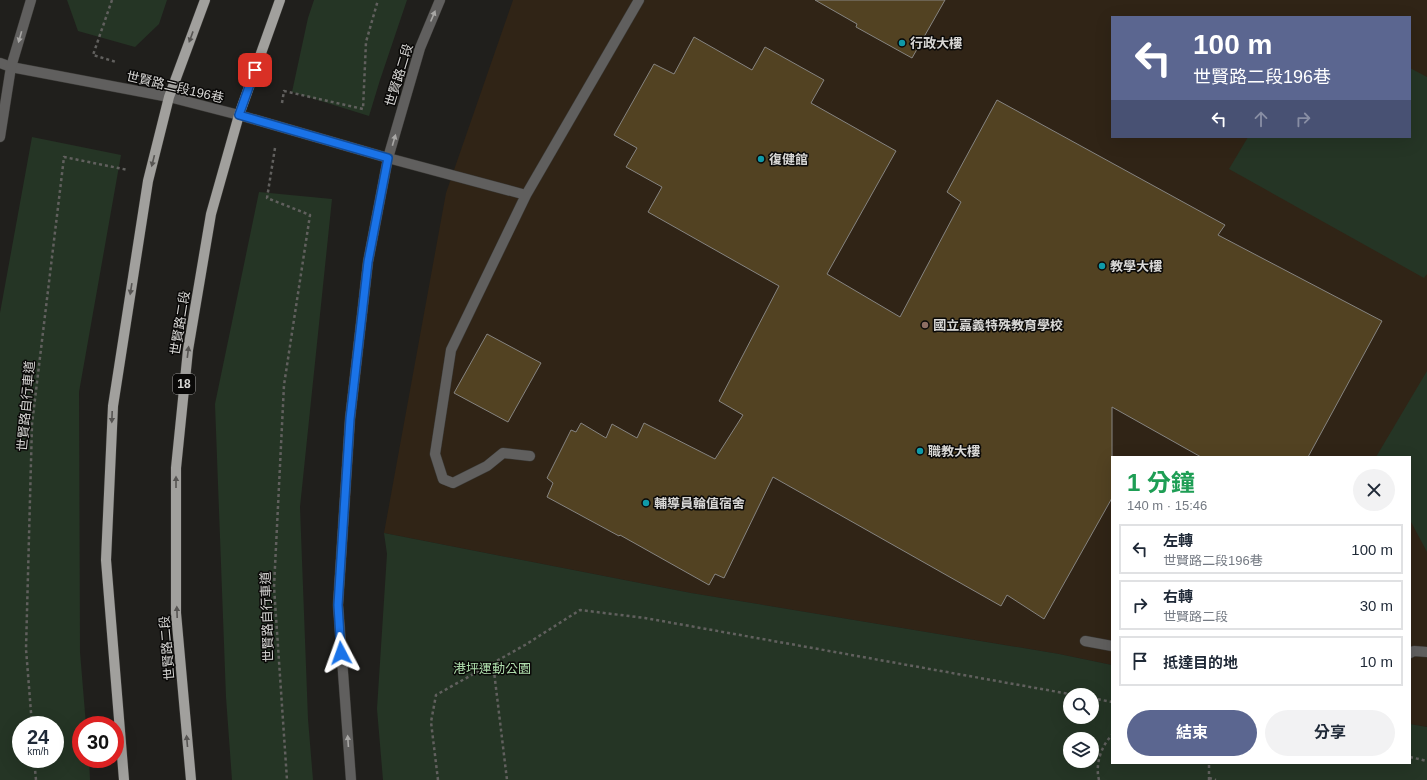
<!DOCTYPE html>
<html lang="zh-TW">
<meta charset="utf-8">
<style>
:root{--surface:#fff;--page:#f2f2f3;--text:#1f2937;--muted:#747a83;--line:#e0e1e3;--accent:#5b6690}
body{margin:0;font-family:Helvetica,"Noto Sans TC",sans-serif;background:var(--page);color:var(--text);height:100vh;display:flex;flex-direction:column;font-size:15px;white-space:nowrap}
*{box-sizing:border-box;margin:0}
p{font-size:13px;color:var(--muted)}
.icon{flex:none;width:22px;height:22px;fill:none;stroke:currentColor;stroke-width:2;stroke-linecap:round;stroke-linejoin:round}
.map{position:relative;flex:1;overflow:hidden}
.details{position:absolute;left:1111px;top:456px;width:300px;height:308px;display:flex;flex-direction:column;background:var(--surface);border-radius:0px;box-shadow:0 4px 16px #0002}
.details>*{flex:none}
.banner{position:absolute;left:1111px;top:16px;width:300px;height:122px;border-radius:0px;box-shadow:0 4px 16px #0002;background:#5b6690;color:#fff;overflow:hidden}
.tools{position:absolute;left:1063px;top:688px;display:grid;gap:8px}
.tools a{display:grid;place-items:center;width:36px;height:36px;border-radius:50%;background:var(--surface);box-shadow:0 4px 16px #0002;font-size:20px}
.speed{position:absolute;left:12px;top:716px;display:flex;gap:8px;font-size:20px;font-weight:700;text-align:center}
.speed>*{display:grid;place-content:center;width:52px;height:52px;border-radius:50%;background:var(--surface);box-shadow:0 4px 16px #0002;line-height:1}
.speed small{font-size:10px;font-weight:400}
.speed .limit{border:6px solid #d22;background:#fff;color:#111}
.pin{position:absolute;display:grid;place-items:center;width:34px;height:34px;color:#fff;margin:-17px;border-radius:8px;box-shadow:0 2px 6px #0006}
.me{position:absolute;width:44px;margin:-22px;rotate:356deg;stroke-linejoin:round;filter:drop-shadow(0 0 3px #0008)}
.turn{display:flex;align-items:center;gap:14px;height:84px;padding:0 16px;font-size:18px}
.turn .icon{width:52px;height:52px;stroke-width:2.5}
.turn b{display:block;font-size:28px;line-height:34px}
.lanes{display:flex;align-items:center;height:38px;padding:0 16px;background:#0003;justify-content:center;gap:20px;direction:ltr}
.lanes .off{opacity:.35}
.round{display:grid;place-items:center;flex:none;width:42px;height:42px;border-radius:21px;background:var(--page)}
.headline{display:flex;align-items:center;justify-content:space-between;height:68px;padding:0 16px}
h1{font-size:24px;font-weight:700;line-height:30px;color:#1e9e55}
.primary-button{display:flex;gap:8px;margin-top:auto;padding:8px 16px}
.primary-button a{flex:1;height:46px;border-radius:24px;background:var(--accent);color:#fff;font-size:16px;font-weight:700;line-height:46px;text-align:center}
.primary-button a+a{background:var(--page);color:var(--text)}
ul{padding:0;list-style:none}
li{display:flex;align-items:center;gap:12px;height:50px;margin:0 8px 6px;padding:0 8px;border:2px solid var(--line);border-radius:0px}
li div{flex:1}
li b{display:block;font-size:15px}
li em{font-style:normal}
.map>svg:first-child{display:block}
.education{fill:#302416;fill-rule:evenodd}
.green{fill:#253525;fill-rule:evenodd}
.building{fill:#524222;stroke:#868481}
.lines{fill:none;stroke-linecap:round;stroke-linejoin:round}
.service-casing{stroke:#3a3936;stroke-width:11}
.minor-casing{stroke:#3a3936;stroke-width:11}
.primary-casing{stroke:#3a3936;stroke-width:11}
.path{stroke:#61605e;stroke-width:2.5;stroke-dasharray:3 3;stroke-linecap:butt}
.service{stroke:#605f5e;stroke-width:10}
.minor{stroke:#605f5e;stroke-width:10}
.primary{stroke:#a1a09d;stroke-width:10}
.oneway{fill:#a8a7a5}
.oneway2{fill:#565452}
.route-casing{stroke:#114b97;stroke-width:10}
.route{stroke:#1a73e8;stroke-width:7}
.culture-dot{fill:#0f9aa8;stroke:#0a0908;stroke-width:1.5}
.education-dot{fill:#8d6e63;stroke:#0a0908;stroke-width:1.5}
.labels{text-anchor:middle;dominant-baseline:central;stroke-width:3;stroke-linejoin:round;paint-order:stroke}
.shield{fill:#0a0908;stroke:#9a9998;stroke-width:1}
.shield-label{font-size:12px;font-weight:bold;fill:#d8d7d5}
.poi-label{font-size:13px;font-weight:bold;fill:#d8d7d5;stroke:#0a0908;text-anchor:start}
.street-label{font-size:13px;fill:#d8d7d5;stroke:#0a0908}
.park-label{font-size:13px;fill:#aeddac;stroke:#0a0908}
</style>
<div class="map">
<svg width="1427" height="780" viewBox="0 0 1427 780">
<rect width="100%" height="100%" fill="#201f1c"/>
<path class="education" d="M513 0H1427V727L1410 724V457H1112V665L1059 654 691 593 384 533 446 193ZM1112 17H1410V137H1112Z"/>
<path class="green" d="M67 0H167L159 24 135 47 78 31Z
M314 0H407L380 80 369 116 292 92 308 18Z
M1410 68 1427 77V274L1424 278 1229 169 1248 137H1410Z
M32 137 121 155 79 392 80 652 86 725H81V759H89L90 780H0V313ZM21 725H55V759H21Z
M259 192 332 199 300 507 308 719 313 780H232L226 697 215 404Z
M1427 371V552L1410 520V457H1376Z
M384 533 691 593 1059 654 1112 665V763H1410V724L1427 727V780H383L377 709 387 554ZM1070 695H1092V717H1070ZM1070 739H1092V761H1070Z"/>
<path class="building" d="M815 0H945L912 58 856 27 857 24Z
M694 37 752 70 765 47 824 80 811 103 896 151 827 274 900 317 961 202 947 192 997 100 1225 225 1218 235 1382 321 1308 457H1201L1112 407V498L1044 619 1007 595 1001 606 773 477 724 578 715 574 709 585 620 535 619 536 547 497 553 483 547 478 571 430 576 432 581 423 606 438 612 424 637 438 644 423 715 459 743 415 719 401 779 286 648 212 662 187 626 167 637 148 614 135 654 64 674 74Z
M487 334 541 363 508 422 454 393Z"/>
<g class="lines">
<defs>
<path id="service" d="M0 63 11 67 169 97 239 115 388 158 526 195 639 0
M526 195 451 350 435 454 443 479 453 483 487 466 503 453 530 456
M1085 641 1112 646
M1410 653 1414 651 1427 652"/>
<path id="minor" d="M0 137 11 67 31 0
M351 780 338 605 350 419 368 262 388 158 420 48 440 0"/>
<path id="primary" d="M124 780 106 560 113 406 148 181 169 97 205 0
M191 780 176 613V468L188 350 211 214 239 115 280 0"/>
</defs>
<use href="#service" class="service-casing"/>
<use href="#minor" class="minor-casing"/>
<use href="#primary" class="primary-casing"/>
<path class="path" d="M112 0 93 55 116 62
M282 103 284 91 363 109 366 42 378 0
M275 148 267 198 310 215 284 385 274 587 287 780
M493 663 507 780
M1092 698 1112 702
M32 725 26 649 32 424 64 157 128 170
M1410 757 1427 761
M34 759 36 780
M1209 778 1216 780
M438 780 431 722 436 695 525 645 580 610 645 618 1075 695
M1099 780C1095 765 1101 746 1112 735
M1209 780V763"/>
<use href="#service" class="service"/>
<use href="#minor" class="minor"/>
<use href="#primary" class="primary"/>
</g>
<defs><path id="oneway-solid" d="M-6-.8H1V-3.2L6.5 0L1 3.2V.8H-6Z"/></defs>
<g class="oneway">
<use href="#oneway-solid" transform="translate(433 16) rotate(-67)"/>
<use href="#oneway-solid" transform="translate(20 37) rotate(106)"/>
<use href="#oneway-solid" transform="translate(394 140) rotate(-74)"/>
<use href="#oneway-solid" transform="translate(348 741) rotate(-94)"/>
</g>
<g class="oneway2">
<use href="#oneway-solid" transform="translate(191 37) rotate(110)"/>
<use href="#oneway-solid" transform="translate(153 161) rotate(104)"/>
<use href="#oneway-solid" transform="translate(131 289) rotate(99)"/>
<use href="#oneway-solid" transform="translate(188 352) rotate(-83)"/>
<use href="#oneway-solid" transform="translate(112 417) rotate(92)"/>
<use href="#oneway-solid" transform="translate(176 482) rotate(-90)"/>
<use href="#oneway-solid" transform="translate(177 612) rotate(-92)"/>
<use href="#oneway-solid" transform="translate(187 741) rotate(-95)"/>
</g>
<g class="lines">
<defs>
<path id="route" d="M255 70 239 115 388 158 368 262 350 419 338 605 341 653"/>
</defs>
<use href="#route" class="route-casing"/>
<use href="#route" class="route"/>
</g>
<g class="culture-dot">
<circle cx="902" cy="43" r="4"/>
<circle cx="761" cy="159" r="4"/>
<circle cx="1102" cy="266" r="4"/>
<circle cx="920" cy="451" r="4"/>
<circle cx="646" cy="503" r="4"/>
</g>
<circle class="education-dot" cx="925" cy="325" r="4"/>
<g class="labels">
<rect class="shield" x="173" y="374" width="22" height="20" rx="3"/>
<g class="shield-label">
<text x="184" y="384">18</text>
</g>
<g class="poi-label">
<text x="910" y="43">行政大樓</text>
<text x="769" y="159">復健館</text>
<text x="1110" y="266">教學大樓</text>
<text x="933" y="325">國立嘉義特殊教育學校</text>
<text x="928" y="451">職教大樓</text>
<text x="654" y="503">輔導員輪值宿舍</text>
</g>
<g class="street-label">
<text transform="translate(399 75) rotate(-73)">世賢路二段</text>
<text transform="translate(175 87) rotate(13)">世賢路二段196巷</text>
<text transform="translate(180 323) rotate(-81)">世賢路二段</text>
<text transform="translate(26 406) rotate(-85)">世賢路自行車道</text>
<text transform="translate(267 617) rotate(-92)">世賢路自行車道</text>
<text transform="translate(167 648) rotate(-95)">世賢路二段</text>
</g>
<g class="park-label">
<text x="492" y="668">港坪運動公園</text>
</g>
</g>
</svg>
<div class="tools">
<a><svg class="icon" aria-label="search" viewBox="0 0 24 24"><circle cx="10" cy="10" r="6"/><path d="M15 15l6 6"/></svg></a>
<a><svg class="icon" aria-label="layers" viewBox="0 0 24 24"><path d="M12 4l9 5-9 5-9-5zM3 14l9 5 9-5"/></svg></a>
</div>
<div class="speed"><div>24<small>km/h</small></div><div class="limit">30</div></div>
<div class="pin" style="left:255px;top:70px;background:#d93025"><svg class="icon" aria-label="arrive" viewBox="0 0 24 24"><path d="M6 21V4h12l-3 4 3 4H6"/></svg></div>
<svg class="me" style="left:341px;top:653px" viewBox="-20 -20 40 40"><path d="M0-17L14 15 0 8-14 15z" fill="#1a73e8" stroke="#fff" stroke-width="4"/></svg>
<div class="banner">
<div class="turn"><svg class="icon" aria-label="left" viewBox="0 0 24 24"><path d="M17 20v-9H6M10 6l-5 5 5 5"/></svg><div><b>100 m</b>世賢路二段196巷</div></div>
<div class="lanes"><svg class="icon" aria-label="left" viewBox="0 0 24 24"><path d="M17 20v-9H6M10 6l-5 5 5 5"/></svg><svg class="icon off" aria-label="ahead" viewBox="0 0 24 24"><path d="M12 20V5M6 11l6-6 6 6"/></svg><svg class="icon off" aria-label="right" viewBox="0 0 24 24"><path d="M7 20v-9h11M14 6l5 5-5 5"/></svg></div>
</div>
<section class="details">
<div class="headline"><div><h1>1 分鐘</h1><p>140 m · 15:46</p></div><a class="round"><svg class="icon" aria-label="close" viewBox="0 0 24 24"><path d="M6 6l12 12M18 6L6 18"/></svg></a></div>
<ul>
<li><svg class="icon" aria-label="left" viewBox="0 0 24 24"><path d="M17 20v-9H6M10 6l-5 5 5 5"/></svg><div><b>左轉</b><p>世賢路二段196巷</p></div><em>100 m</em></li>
<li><svg class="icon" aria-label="right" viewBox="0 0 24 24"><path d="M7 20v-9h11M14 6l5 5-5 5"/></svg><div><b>右轉</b><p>世賢路二段</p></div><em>30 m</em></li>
<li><svg class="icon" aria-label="arrive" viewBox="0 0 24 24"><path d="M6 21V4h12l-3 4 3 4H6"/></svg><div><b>抵達目的地</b></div><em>10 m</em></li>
</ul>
<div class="primary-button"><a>結束</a><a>分享</a></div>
</section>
</div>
